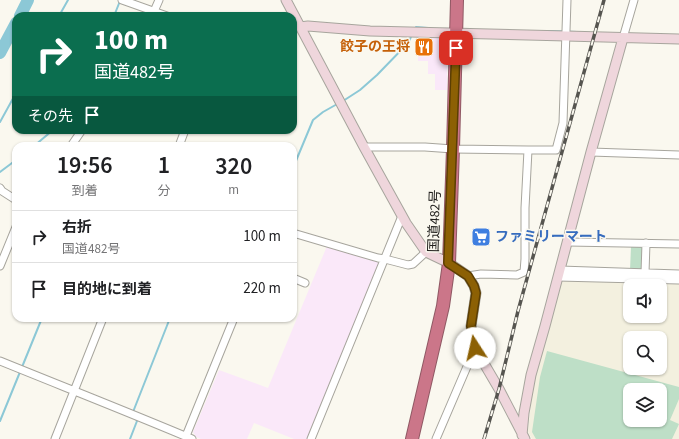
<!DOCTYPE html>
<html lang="ja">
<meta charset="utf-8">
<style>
:root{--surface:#fff;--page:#f2f2f2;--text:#202124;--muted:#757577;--line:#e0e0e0}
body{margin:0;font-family:"Source Sans 3","Noto Sans JP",sans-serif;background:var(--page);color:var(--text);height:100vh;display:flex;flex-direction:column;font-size:15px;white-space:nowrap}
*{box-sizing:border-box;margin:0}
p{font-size:13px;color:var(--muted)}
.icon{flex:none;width:22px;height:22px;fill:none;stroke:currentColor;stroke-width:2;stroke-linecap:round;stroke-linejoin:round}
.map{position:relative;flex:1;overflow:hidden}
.panel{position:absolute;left:12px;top:142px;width:285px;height:180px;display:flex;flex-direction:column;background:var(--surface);border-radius:12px;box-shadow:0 1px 3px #0004}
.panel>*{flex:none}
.guide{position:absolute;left:12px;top:12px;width:285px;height:122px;border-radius:12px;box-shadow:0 1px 3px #0004;background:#0b6e4f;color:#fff;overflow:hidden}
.controls{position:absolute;left:623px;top:279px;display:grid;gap:8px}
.controls a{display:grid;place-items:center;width:44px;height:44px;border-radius:8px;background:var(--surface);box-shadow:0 1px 3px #0004;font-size:20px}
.pin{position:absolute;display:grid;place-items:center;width:34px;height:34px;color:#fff;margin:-17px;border-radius:8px;box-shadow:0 2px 6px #0006}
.me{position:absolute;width:44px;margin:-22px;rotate:350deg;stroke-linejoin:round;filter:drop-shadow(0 0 3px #0008)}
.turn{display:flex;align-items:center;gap:14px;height:84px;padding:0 16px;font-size:18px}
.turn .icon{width:52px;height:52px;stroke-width:2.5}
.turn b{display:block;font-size:28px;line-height:34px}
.then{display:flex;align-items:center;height:38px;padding:0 16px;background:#0003;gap:8px;font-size:15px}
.eta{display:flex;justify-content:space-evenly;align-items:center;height:68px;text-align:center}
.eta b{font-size:24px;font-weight:600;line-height:28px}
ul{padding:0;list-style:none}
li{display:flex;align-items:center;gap:12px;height:52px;padding:0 16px;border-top:1px solid var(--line)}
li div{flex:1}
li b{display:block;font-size:15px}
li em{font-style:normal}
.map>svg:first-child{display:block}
.commercial{fill:#fae8f9}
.built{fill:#f3f0df;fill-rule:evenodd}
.park{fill:#bedfc7;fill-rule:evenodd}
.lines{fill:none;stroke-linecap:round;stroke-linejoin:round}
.stream{stroke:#8cc8d6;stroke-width:2}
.river{stroke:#8cc8d6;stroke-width:12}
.street-casing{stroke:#a7a59d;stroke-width:9}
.secondary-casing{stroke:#a7a59d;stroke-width:11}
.highway-casing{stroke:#905964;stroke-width:14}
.street{stroke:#fff;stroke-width:7}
.secondary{stroke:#efd6dc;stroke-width:9}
.highway{stroke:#cb7689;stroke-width:12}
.rail-casing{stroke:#565550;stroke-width:3.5}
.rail{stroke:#faf8ef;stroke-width:2;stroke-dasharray:6;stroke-linecap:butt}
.route-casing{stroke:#5b3e03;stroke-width:10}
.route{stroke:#8c6004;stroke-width:7}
.labels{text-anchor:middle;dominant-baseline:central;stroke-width:3;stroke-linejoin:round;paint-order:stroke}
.food-label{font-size:14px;font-weight:bold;fill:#c56008;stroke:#faf8ef;text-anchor:end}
.street-label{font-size:14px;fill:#23221f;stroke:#faf8ef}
.shop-label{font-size:14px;font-weight:bold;fill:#366cbe;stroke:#faf8ef;text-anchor:start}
</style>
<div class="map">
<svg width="679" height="439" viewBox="0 0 679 439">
<rect width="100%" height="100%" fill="#faf8ef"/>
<path class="commercial" d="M418 35 448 36 447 90H435V74H428V61H418Z
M327 246 380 261 307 439H294L254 423 247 439H201L196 437 193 432 219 370 268 388Z"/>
<path class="built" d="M562 280 679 283V439H532L528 432 534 376ZM630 286H660V316H630ZM630 338H660V368H630ZM630 390H660V420H630Z"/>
<path class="park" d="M643 245V271H630L631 246Z
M547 351 679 387V399L670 420 679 424 672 439H536L532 432 540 377ZM630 390H660V420H630Z"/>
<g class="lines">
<path class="stream" d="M59 16 68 0
M114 16 120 1
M415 29 416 27 428 28
M548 31 577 32
M343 101 360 90 377 75 409 42 412 34
M0 122 16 93
M34 146 53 130
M293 168 313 120 323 112 339 103
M0 172 16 160
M133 412 170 318
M0 421 42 318
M130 439 137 421 135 417"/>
<path class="river" d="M20 16 28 0
M0 53 16 23"/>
<defs>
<path id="street" d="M122 0 167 16
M152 16 159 0
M623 38 634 0
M71 146 82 130
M179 146 185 130
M364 147H425L453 149 528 150H556L563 123 567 0
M591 152 679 155
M0 188 2 191 16 200
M293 233 378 258 385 259 408 265 413 264 426 252
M568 242 679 244
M0 266 16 227
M560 270 679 274
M645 273 646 243
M468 276 481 274 517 275 524 272 525 259V208L528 150
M558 277 679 280
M293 278 305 283
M0 361C64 387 128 412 192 439
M186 436 234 318
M55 439 103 318
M311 439 402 216
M436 439 475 348"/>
<path id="secondary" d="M286 0 364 147 406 223 426 252 449 263 468 276 474 286 476 293 471 326 475 348 499 389 525 439
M300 27 308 26 370 31 566 36 679 39
M522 435 524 413 531 375 545 326 591 152 623 38"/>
<path id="highway" d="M412 439 443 306 449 263 453 149 457 0"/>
</defs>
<use href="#street" class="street-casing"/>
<use href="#secondary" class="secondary-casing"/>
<use href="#highway" class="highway-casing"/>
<use href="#street" class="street"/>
<use href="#secondary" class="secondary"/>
<use href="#highway" class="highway"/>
<defs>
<path id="rail" d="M484 439 499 389 518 311 604 0"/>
</defs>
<use href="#rail" class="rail-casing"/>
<use href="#rail" class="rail"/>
</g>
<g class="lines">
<defs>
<path id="route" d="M456 48 448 263 468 276 474 286 476 293 471 326 475 348"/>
</defs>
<use href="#route" class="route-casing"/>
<use href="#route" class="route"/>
</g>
<defs>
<symbol id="restaurant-square" viewBox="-11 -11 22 22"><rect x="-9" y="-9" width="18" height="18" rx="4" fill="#e8710a" stroke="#faf8ef"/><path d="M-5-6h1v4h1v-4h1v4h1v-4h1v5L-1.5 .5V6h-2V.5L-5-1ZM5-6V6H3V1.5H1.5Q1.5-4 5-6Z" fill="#fff"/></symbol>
<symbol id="supermarket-square" viewBox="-11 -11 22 22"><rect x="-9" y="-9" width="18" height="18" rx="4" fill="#3f7fe0" stroke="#faf8ef"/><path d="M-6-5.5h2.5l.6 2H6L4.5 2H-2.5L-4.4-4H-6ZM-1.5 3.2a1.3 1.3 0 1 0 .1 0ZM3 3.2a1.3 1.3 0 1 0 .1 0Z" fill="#fff"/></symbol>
</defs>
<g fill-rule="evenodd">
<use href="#restaurant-square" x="413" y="36" width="22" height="22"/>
<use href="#supermarket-square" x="470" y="226" width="22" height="22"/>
</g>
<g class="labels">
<g class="food-label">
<text x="410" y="47">餃子の王将</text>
</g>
<g class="street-label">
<text transform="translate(435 221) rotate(-88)">国道482号</text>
</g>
<g class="shop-label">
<text x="495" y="237">ファミリーマート</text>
</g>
</g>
</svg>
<div class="controls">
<a><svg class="icon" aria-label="sound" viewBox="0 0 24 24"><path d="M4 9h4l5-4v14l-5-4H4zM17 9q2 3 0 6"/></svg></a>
<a><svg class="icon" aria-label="search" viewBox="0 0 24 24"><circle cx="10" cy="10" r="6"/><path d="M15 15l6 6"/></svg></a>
<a><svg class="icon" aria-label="layers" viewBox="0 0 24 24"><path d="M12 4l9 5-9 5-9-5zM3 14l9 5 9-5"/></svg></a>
</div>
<div class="pin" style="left:456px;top:48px;background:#d93025"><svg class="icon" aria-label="arrive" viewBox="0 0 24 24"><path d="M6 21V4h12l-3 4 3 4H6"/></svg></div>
<svg class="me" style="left:475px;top:348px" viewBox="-20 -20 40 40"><circle r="19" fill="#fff"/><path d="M0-13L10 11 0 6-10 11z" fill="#8c6004"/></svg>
<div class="guide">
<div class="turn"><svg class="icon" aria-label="right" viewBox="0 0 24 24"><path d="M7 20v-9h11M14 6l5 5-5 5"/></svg><div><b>100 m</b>国道482号</div></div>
<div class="then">その先<svg class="icon" aria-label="arrive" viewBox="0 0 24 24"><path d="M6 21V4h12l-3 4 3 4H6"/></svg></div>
</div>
<section class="panel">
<div class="eta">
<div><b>19:56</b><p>到着</p></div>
<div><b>1</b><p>分</p></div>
<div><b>320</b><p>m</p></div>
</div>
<ul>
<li><svg class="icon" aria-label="right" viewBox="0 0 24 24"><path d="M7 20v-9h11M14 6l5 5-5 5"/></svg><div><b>右折</b><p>国道482号</p></div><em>100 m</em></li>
<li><svg class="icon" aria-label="arrive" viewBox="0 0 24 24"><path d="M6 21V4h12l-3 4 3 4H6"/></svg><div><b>目的地に到着</b></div><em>220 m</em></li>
</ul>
</section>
</div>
